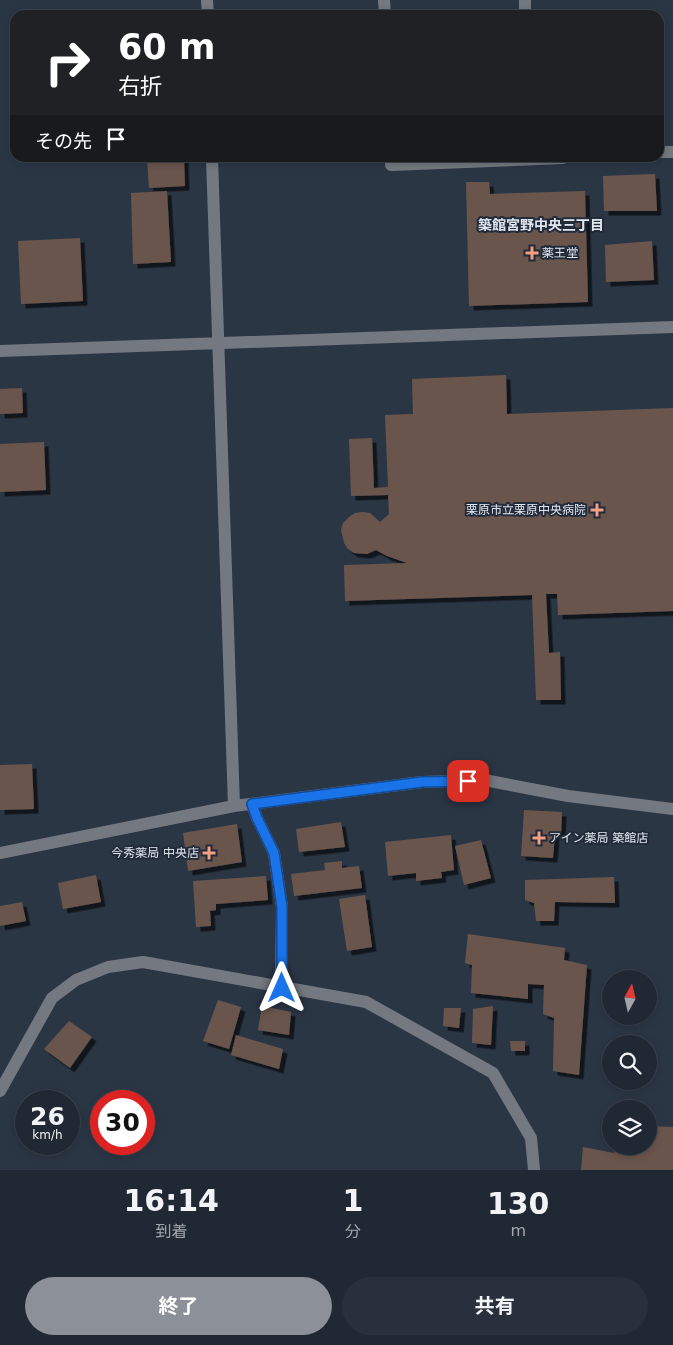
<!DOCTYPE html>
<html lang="ja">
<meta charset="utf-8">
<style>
:root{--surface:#202834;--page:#28303c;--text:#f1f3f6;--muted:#a2a6ac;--line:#3d444f;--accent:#8c9099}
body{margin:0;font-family:"DejaVu Sans","Noto Sans JP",sans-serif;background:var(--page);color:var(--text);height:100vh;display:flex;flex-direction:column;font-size:19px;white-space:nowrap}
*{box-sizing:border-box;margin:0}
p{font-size:16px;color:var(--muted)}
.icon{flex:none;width:28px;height:28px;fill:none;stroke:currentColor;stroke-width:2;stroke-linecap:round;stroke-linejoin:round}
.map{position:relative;height:1170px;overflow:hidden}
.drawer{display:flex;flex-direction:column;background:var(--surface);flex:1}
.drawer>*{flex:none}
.top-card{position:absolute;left:10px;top:10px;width:654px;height:152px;border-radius:15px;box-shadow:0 2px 8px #0003,0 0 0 1px var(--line);background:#202124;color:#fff;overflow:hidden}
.needle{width:32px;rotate:8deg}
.fabs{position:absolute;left:602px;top:970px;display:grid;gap:10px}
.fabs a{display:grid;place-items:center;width:55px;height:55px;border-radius:50%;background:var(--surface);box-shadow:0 2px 8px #0003,0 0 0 1px var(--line);font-size:25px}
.speed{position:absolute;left:15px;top:1090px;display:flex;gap:10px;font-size:25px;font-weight:700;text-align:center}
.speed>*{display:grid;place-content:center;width:65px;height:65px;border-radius:50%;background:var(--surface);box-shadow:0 2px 8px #0003,0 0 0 1px var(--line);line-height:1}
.speed small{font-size:12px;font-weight:400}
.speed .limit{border:8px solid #d22;background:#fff;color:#111}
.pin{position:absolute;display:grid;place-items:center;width:42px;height:42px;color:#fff;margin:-21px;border-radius:10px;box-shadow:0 2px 8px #0006}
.me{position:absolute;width:55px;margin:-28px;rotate:0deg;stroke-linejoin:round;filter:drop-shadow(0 0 4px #0008)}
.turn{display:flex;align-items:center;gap:18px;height:105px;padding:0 25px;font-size:22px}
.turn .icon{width:65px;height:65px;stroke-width:2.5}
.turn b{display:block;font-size:35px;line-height:42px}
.then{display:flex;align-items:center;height:48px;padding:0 25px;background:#0003;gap:10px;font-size:19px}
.eta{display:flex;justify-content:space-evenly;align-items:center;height:85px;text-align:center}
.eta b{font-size:30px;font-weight:700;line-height:35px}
.action{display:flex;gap:10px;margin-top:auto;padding:10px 25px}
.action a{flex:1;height:58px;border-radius:30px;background:var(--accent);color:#fff;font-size:20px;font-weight:700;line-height:58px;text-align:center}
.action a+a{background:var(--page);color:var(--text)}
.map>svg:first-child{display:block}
.building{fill:#6a554e;filter:url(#shadow)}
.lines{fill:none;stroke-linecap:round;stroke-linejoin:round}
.minor{stroke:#747981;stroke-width:12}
.route-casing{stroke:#114b97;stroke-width:12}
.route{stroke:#1a73e8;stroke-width:9}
.poi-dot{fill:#f39f84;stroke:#212b3a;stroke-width:2}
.labels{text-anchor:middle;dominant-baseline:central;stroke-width:4;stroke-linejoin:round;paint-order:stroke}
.poi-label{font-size:12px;fill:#e0e7f0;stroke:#212b3a;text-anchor:start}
.neighbourhood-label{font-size:14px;font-weight:bold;fill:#e0e7f0;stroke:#212b3a}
</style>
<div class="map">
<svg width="673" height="1170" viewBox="0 0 673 1170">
<defs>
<filter id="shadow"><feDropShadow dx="4.5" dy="4.5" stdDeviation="0" flood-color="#0009"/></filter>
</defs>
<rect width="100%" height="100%" fill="#2b3645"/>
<path class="building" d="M147 158H184L185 186 149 188Z
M655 174 657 211H604L603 176Z
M466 182H489L490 194 585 191 588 302 469 306Z
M167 191 171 262 133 264 131 193Z
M80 238 83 301 21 304 18 241Z
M652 241 654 280 606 282 605 245Z
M506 375 507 414 673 408V611L558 615 557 594H546L549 653 560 652 561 700H536L532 595 345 601 344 565 407 563 387 556 376 550 367 554 354 553 348 549 344 543 341 530 343 523 349 517 355 513 363 512 370 513 380 522 389 514 388 495 351 496 349 439 372 438 374 488 388 487 385 415 413 414 412 379Z
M22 388 23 413 0 414V389Z
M44 442 46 490 0 492V444Z
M32 764 34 809 0 810V765Z
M524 810 562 812 561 834H555L553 858 521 856Z
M341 822 345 847 299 852 296 829Z
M237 824 242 862 188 871 183 833Z
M451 835 454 870 441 872 442 878 416 881V873L388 876 385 842Z
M481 840 491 878 464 885 455 846Z
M342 861V868L359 866 362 888 294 896 291 874 325 870 324 863Z
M96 875 101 902 63 909 58 883Z
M266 876 268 900 216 904V910L210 911 211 926 196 927 193 881Z
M614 877 615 903 555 902 554 921H536L534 903 525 900V880Z
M365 895 372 947 347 951 339 899Z
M22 902 26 921 0 926V906Z
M468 934 565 948 564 960 587 965 579 1075 553 1071 554 1018 543 1014 544 985 528 984V999L471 993 472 965 465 963Z
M218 1000 241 1007 229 1049 203 1041Z
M262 1006 291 1012 289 1035 258 1030Z
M493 1006 491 1045 472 1043 473 1009Z
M444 1008H461L459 1028 443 1026Z
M69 1021 92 1037 70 1068 44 1049Z
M236 1035 283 1049 279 1069 231 1055Z
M510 1041H525V1051H511Z
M649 1126 673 1127V1170H581L583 1147 614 1153 616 1146H633L645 1149V1146H649Z"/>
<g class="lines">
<path class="minor" d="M207 0 208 15
M384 0 385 15
M525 0V15
M659 152H673
M212 158 234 806
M391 158V165L563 158
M0 351 673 327
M252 804 257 818 274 853 282 907 281 988
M0 853 234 806 422 782 484 780 568 796 673 809
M0 1091 52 998 76 980 108 967 143 962 366 1002 493 1073 531 1138 534 1170"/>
</g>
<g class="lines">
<defs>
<path id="route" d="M282 988V907L274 853 257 818 252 804 422 782 468 781"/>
</defs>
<use href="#route" class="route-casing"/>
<use href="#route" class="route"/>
</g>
<g class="poi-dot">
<path d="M529.5 245.5h5v5h5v5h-5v5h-5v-5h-5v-5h5z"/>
<path d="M594.5 502.5h5v5h5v5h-5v5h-5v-5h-5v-5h5z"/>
<path d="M536.5 830.5h5v5h5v5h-5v5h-5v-5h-5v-5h5z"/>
<path d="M206.5 845.5h5v5h5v5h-5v5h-5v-5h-5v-5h5z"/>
</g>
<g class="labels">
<g class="poi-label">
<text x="542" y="253">薬王堂</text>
<text x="586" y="510" text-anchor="end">栗原市立栗原中央病院</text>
<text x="549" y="838">アイン薬局 築館店</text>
<text x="199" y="853" text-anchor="end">今秀薬局 中央店</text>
</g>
<g class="neighbourhood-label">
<text x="541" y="225">築館宮野中央三丁目</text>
</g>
</g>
</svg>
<div class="fabs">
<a><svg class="needle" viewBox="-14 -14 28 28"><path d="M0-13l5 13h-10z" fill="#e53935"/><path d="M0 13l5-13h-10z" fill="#a2a6ac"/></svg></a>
<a><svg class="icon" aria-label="search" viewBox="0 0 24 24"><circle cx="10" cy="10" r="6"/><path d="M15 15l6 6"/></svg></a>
<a><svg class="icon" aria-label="layers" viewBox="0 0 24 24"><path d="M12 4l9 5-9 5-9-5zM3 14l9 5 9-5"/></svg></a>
</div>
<div class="speed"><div>26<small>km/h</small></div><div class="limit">30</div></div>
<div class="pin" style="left:468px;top:781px;background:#d93025"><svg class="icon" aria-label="arrive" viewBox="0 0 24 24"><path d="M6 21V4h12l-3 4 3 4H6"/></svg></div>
<svg class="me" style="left:282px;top:988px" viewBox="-20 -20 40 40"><path d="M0-17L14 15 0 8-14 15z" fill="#1a73e8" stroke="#fff" stroke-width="4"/></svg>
<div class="top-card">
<div class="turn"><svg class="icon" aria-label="right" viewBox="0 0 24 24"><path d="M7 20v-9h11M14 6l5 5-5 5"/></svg><div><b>60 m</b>右折</div></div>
<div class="then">その先<svg class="icon" aria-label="arrive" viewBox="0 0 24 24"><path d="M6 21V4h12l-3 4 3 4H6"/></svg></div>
</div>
</div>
<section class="drawer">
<div class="eta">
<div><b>16:14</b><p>到着</p></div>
<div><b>1</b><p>分</p></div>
<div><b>130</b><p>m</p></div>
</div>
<div class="action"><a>終了</a><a>共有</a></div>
</section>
